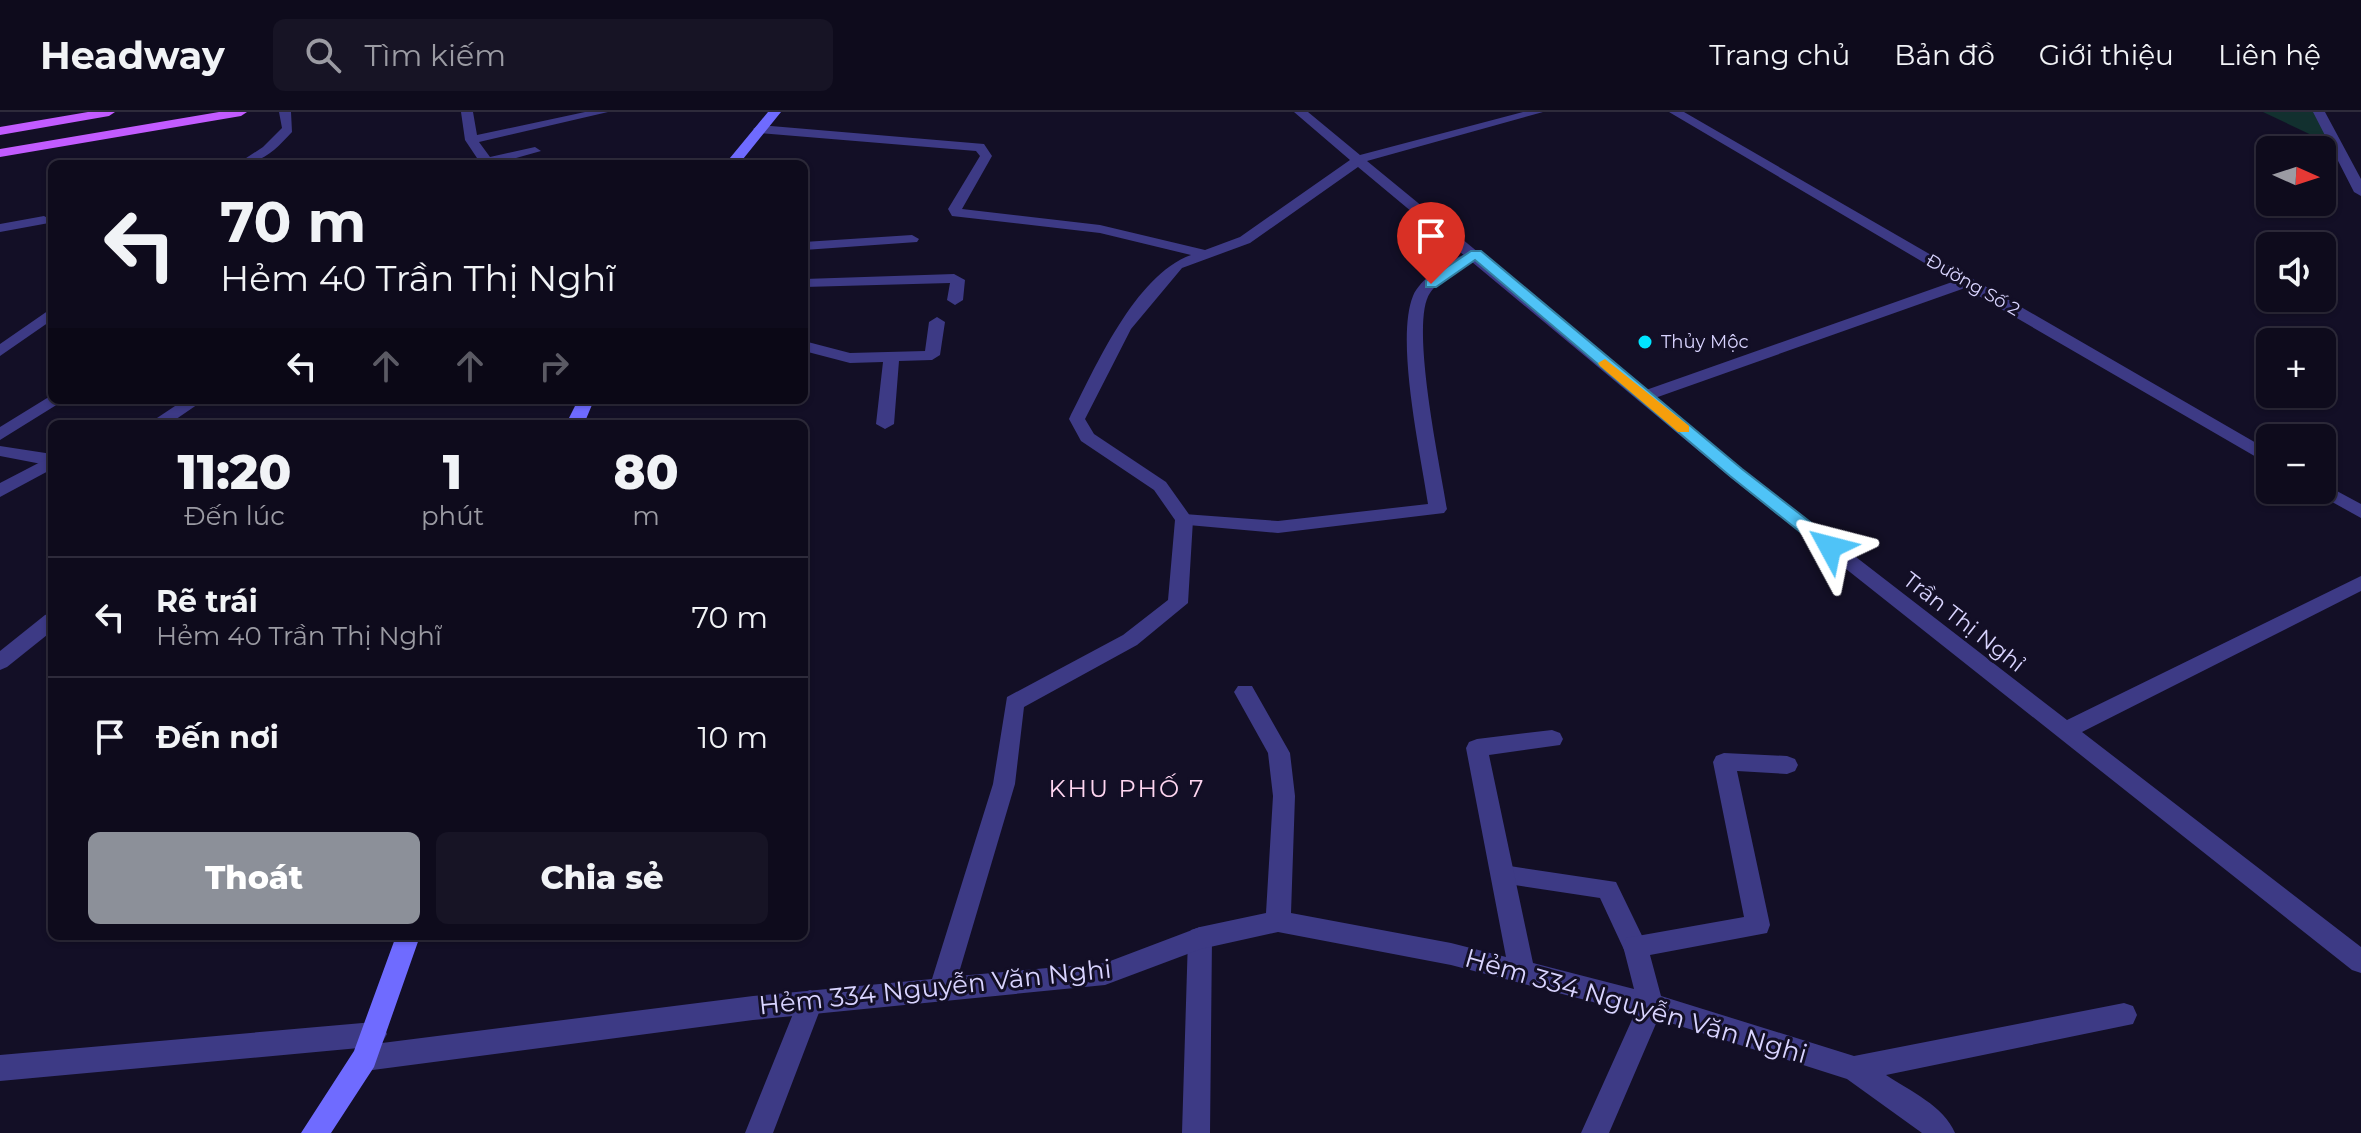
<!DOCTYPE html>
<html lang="vi">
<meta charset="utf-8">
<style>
:root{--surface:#0e0b1c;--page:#171425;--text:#f1f3f6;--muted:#9b9ba3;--line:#2e2b3b;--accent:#8c9099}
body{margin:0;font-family:Montserrat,sans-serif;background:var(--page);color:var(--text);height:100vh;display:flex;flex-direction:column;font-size:30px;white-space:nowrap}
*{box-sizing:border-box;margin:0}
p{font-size:26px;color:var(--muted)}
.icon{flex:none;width:44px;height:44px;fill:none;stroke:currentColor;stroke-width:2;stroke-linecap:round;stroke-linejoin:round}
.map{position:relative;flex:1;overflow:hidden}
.side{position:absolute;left:48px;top:308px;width:760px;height:520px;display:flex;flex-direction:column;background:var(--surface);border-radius:12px;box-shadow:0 2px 6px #0004,0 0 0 2px var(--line)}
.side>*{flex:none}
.banner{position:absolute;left:48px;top:48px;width:760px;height:244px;border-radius:12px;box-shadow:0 2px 6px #0004,0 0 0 2px var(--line);background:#0e0b1c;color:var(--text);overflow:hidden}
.needle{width:52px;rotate:93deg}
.buttons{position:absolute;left:2256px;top:24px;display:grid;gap:16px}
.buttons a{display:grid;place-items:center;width:80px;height:80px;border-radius:12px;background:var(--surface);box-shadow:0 2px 6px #0004,0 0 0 2px var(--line);font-size:40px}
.pin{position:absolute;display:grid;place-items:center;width:68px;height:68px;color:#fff;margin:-82px -34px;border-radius:50% 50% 50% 0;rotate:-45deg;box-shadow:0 0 8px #0007}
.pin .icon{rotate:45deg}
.me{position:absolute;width:88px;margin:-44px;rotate:308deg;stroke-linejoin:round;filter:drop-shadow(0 0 6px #0008)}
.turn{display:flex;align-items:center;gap:28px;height:168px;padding:0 40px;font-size:36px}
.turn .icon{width:104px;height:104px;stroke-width:2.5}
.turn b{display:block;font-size:56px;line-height:68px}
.lanes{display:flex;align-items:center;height:76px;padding:0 40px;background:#0003;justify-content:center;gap:40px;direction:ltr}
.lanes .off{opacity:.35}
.eta{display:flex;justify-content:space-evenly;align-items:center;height:136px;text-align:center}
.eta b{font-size:48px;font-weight:800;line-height:56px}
.button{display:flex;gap:16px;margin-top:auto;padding:16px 40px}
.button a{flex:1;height:92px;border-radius:12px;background:var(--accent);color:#fff;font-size:32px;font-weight:800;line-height:92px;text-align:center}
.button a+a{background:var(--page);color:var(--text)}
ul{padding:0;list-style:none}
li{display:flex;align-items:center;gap:24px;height:120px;padding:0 40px;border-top:2px solid var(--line)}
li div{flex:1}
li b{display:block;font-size:30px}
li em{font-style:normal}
header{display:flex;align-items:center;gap:48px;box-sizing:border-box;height:112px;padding:0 40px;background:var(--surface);border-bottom:2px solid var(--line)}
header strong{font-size:38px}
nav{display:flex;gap:44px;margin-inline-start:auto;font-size:28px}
.search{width:560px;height:72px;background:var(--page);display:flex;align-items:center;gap:20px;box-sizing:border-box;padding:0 28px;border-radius:12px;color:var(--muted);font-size:30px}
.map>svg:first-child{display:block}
.green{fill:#12302f}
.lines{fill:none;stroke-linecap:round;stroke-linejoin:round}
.service{fill:#3d3a85;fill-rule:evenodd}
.minor{fill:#3d3a85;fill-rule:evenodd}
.secondary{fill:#6f6bff;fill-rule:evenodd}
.primary{fill:#c25bff;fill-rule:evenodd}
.route{fill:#4fc3f7;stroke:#337fa1;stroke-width:2}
.slow{fill:#f59e0b}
.poi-dot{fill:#00e5ff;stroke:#130f26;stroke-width:3}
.labels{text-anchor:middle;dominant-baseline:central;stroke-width:6;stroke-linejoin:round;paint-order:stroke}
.far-street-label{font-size:18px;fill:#d9d4ff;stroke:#130f26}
.far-poi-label{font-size:18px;fill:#d9d4ff;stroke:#130f26;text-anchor:start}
.street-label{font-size:22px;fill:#d9d4ff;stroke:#130f26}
.neighbourhood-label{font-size:24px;letter-spacing:2px;fill:#ffd6f0;stroke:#130f26}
.near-street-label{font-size:26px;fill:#d9d4ff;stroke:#130f26}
</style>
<header>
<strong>Headway</strong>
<div class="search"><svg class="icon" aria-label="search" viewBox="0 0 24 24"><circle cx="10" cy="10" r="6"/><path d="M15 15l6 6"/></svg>Tìm kiếm</div>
<nav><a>Trang chủ</a><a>Bản đồ</a><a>Giới thiệu</a><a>Liên hệ</a></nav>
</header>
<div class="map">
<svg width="2361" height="1021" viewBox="0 0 2361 1021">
<rect width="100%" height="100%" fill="#130f26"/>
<path class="green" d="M2263 0H2319L2337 35Z"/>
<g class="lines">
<path class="service" d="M912 123 919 127 917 130 804 138V130Z
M1476 138 1481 139V145C1465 155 1441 165 1430 181 1409 211 1441 357 1447 397L1444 401 1278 421 1177 412 1175 408 1177 404 1184 402 1278 409 1428 392C1421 343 1395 228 1413 184 1421 164 1456 144 1476 138Z
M52 196V208L0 244V232Z
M52 283V288H60L58 292 0 328V315Z
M184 288H204L169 312H148Z
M0 334 52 342V354L0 344Z
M1503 753 1616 770 1647 834 1644 842 1635 845 1626 842 1600 786 1495 770 1491 763 1495 756Z
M1200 815 1209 818 1212 826 1210 1021H1182L1188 826 1191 818Z
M810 878 819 882 823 890 773 1021H745L801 882Z"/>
<path class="minor" d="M279 0H291L292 20C276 37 263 52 237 52L263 35 282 16Z
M461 0H473L477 23 585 0H608L479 30 490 45 535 35 541 39 495 52H481L465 28Z
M1294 0H1308L1360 43 1523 0H1543L1367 49 1646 278 1955 169 1669 0H1684L2270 339V353L1965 176 1655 286 1742 357 2067 608 2361 464V479L2082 620 2361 835V861L2352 858 1730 365 1358 55 1250 131 1182 156 1131 217 1085 307 1094 322 1166 370 1193 408 1188 491 1137 533 1024 595 1015 672 958 864 1105 851 1200 815 1266 801 1273 684 1268 641 1234 580 1238 574H1252L1290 641 1295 684 1291 801 1451 831 1506 845 1466 636 1469 630 1477 627 1552 618 1560 621 1563 627 1560 633 1489 643 1533 851 1634 877 1623 834 1626 826 1744 805 1713 650 1716 644 1724 641 1787 644 1795 647 1798 653 1795 659 1787 662 1737 659 1770 813 1767 821 1650 843 1661 884 1854 944 2124 891 2133 894 2137 903 2133 912 1886 963C1910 979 1944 994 1955 1021H1922L1847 967 1658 907 1609 1021H1581L1635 901 1451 853 1278 820 1201 837 1105 873 753 908 365 959 356 955 352 946 359 936 0 969V943L374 910 383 913 387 922 382 931 753 884 932 867 993 672 1007 585 1123 523 1168 488 1175 408 1154 378 1081 329 1069 307C1095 256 1135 163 1191 143L1100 121 952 104 948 97 980 44 976 39 759 21 753 17 759 13 984 32 992 44 962 97 1100 113 1205 138 1240 125 1350 48Z
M2313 0H2325L2361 67V84L2354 80Z
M44 104 51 108 49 111 0 120V112Z
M954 162 965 168 963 188 955 193 947 188 950 171 804 175V167Z
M937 205 945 210 940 243 932 248 899 249 894 312 885 317 876 312 883 250 850 251 804 239V229L850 241 925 239 929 210Z
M52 344V357L0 385V371Z
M2322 371 2361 392V406L2316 381 2314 378H2322Z
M52 501V519L7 555 0 558V539L45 503Z"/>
<path class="secondary" d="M768 0H781L739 52H725Z
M578 288H594L584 312H566Z
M396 824H420L374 955 331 1021H301L354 939Z"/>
<path class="primary" d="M88 0H115L109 4 0 23V15Z
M219 0H247L241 4 0 45V37Z"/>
</g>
<path class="route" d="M1471 139H1481L1742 357 1836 430 1838 435 1836 439H1824L1730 364 1475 148 1436 175H1426V169Z"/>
<path class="slow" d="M1605 247 1689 314V320H1678L1600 254 1598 251Z"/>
<circle class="poi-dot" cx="1645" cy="230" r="8"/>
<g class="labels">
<g class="far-street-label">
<text transform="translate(1973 173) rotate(30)">Đường Số 2</text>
</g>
<g class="far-poi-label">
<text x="1661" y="230">Thủy Mộc</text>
</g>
<g class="street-label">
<text transform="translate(1964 510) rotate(38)">Trần Thị Nghỉ</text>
</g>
<g class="neighbourhood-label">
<text x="1127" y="676">KHU PHỐ 7</text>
</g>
<g class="near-street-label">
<text transform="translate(935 875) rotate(-6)">Hẻm 334 Nguyễn Văn Nghi</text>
<text transform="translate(1636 894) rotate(16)">Hẻm 334 Nguyễn Văn Nghi</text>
</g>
</g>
</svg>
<div class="buttons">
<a><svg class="needle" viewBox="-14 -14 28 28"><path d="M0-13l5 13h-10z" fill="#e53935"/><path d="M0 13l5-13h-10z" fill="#9b9ba3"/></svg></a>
<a><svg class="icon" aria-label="sound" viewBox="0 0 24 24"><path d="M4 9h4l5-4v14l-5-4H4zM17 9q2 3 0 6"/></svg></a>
<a>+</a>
<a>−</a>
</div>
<div class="pin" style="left:1431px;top:172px;background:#d93025"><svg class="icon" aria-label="arrive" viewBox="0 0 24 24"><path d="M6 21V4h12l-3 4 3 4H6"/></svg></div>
<svg class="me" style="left:1830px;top:435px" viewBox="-20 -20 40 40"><path d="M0-17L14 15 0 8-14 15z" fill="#4fc3f7" stroke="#fff" stroke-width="4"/></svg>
<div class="banner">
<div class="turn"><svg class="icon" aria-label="left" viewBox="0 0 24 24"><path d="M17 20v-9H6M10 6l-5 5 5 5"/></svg><div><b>70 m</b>Hẻm 40 Trần Thị Nghĩ</div></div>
<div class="lanes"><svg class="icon" aria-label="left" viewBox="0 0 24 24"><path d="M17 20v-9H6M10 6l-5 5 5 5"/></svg><svg class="icon off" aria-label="ahead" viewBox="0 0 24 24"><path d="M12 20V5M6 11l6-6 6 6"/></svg><svg class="icon off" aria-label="ahead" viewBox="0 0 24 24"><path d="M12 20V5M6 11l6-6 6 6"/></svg><svg class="icon off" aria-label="right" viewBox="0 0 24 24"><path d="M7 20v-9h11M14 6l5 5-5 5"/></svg></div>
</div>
<section class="side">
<div class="eta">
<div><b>11:20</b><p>Đến lúc</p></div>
<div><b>1</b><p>phút</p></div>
<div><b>80</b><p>m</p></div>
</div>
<ul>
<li><svg class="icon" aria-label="left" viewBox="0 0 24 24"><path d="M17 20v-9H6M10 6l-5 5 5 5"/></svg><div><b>Rẽ trái</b><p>Hẻm 40 Trần Thị Nghĩ</p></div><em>70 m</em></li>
<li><svg class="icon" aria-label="arrive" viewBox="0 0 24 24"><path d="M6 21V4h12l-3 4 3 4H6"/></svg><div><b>Đến nơi</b></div><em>10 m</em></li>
</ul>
<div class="button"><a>Thoát</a><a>Chia sẻ</a></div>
</section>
</div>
